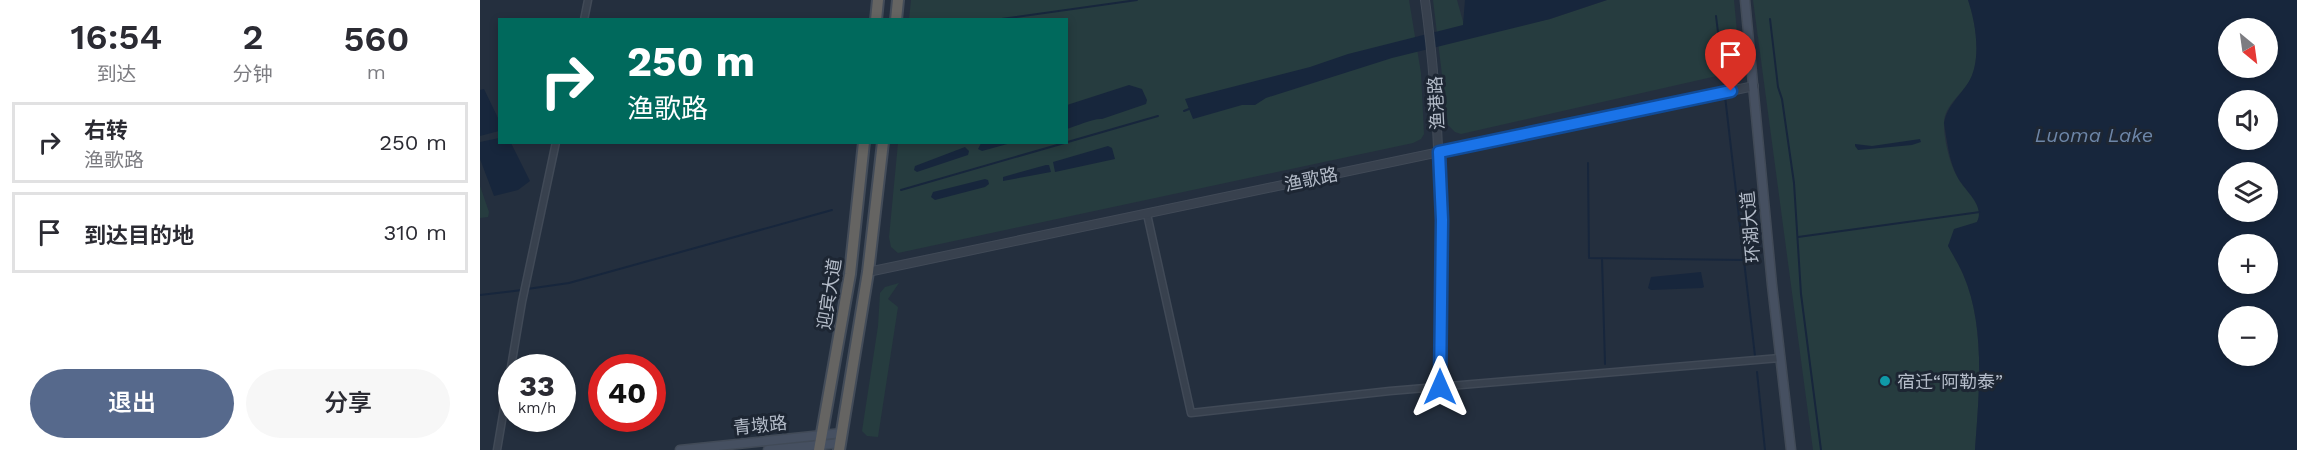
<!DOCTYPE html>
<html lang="zh">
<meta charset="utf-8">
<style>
:root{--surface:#fff;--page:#f7f7f7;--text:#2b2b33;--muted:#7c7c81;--line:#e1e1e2;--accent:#56698c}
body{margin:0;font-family:"Work Sans","Noto Sans SC",sans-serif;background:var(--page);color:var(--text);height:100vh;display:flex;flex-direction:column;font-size:22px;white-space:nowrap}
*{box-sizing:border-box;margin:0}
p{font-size:20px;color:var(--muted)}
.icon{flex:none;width:33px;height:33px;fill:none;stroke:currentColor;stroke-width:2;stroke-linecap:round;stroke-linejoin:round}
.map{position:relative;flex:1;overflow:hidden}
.sheet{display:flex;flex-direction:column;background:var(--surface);width:480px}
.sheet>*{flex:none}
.banner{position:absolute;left:18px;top:18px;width:570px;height:126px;border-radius:0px;box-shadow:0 3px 9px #0003;background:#00695c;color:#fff;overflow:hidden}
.needle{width:39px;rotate:151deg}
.fabs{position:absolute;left:1738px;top:18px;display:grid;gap:12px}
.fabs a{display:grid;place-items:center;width:60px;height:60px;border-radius:50%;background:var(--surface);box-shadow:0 3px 9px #0003;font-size:30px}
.speed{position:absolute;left:18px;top:354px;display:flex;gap:12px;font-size:30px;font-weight:700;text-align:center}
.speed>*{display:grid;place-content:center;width:78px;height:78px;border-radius:50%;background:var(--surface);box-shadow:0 3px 9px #0003;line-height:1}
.speed small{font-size:15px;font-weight:400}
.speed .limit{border:9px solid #d22;background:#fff;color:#111}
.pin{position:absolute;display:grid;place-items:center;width:51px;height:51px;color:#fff;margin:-62px -26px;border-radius:50% 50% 50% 0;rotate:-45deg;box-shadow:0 0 6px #0007}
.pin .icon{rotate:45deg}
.me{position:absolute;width:66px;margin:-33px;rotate:0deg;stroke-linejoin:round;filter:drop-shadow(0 0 4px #0008)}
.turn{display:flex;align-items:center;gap:21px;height:126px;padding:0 30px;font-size:27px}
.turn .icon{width:78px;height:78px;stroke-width:2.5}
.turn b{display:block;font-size:42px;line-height:51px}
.eta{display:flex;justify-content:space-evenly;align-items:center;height:102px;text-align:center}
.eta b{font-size:36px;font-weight:600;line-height:42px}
.action{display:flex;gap:12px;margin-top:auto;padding:12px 30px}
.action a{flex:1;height:69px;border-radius:36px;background:var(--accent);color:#fff;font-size:24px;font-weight:600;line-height:69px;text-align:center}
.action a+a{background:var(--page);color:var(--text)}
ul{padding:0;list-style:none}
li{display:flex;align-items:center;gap:18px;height:81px;margin:0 12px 9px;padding:0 18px;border:3px solid var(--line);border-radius:0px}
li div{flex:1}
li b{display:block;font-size:22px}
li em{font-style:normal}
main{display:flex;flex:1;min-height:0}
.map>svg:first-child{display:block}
.green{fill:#263c3f}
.water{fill:#17263c;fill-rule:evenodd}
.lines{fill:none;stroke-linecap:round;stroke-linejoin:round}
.stream{stroke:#17263c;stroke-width:2}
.minor-casing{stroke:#414a57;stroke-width:9}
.tertiary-casing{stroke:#414a57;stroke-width:10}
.secondary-casing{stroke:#414a57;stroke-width:11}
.trunk-casing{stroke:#434c59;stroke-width:14}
.minor{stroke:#38414e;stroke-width:6}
.tertiary{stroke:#38414e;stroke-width:8}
.secondary{stroke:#465061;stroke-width:8}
.trunk{stroke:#656462;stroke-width:10}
.route-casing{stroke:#114b97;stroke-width:15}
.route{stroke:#1a73e8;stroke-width:10}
.culture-dot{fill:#0f9aa8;stroke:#1d2633;stroke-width:2}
.labels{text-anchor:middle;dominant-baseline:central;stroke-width:6;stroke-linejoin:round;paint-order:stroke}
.street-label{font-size:18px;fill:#b4bcc9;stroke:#1d2633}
.poi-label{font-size:18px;fill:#b4bcc9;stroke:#1d2633;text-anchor:start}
.water-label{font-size:20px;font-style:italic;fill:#6d86a8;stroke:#1d2633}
</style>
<main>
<section class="sheet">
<div class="eta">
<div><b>16:54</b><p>到达</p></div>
<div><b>2</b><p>分钟</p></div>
<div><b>560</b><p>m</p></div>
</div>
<ul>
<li><svg class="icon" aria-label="right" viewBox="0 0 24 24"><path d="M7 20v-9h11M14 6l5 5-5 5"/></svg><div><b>右转</b><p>渔歌路</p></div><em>250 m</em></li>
<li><svg class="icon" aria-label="arrive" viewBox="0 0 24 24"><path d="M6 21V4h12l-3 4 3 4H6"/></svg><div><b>到达目的地</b></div><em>310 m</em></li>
</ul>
<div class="action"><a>退出</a><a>分享</a></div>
</section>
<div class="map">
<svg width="1817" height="450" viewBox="0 0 1817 450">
<rect width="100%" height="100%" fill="#242f3e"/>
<path class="green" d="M431 0H929L941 73 944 134 941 139 933 143 418 253 411 247 409 237 418 143 586 142V20L429 19Z
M953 0H977L984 25H1040L1070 19 1127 0H1254L1260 64 1250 73 981 134 975 132 968 125Z
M1273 0H1488C1496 23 1502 60 1489 82 1481 95 1463 107 1464 125 1464 140 1470 165 1478 178 1484 189 1503 205 1499 218 1495 228 1477 238 1468 245 1473 255 1479 265 1483 274 1506 326 1499 395 1495 450H1333Z
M0 186 9 212 8 217 0 218Z
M419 283 408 299 418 307 398 437 387 436 382 431 398 326 400 293 405 287Z"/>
<path class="water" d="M985 0H1127L1070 19 912 58 786 98 775 105H762L713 119 705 99 830 67 868 54 983 25Z
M1488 0H1817V450H1495C1499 395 1506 326 1483 274 1479 265 1473 255 1468 246L1474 229 1497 222C1505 205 1486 192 1478 178 1469 162 1467 141 1464 123 1467 106 1479 97 1488 83 1502 62 1496 23 1488 0ZM1749 28H1788V68H1749ZM1749 100H1788V140H1749ZM1749 172H1788V212H1749ZM1749 244H1788V284H1749ZM1749 316H1788V356H1749Z
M649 85 662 89 667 100 666 104 622 119C614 118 596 126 587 129V105Z
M4 89 19 120V131L0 136V90Z
M19 138 20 142 31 143 50 181 38 190 14 196 0 159V142Z
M1440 139 1441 142 1432 145 1378 150 1375 146V144L1392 146Z
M501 143V142L531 143 502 151 498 149Z
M628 146 632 148 635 159 575 172 573 162Z
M485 147 489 151 488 155 437 172 434 170 435 166Z
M566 165H569L571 172 523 181V177Z
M505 179 508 180 509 184 505 187 455 200 451 197 453 192Z
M1221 272 1224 287 1222 288 1171 290 1168 288 1171 277Z"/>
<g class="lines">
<path class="stream" d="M1236 16 1244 81
M1290 19 1298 87 1302 99 1314 183 1321 294 1341 450
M514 20 657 0
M1245 96 1275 356
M704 111 709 109
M1108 163 1109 258 1264 260
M421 190 678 116
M1318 237 1500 212
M1122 258 1125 364
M47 289 89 283 352 210
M0 295 42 290
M1277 372 1285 450"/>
<defs>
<path id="minor" d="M104 20 108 0
M667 214 711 413 910 391 1300 358
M17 450 42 302 76 142"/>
<path id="tertiary" d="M945 0C963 129 961 257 960 387
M388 272 1274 86"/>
<path id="secondary" d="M1265 0 1292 285 1311 450
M200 450 362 433
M288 450 361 443"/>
<path id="trunk" d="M396 20 398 0
M416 20 418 0
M339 450 370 274 384 142
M359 450 388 272 403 142"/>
</defs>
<use href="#minor" class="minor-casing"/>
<use href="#tertiary" class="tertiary-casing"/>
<use href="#secondary" class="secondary-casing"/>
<use href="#trunk" class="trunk-casing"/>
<use href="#minor" class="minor"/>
<use href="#tertiary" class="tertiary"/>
<use href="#secondary" class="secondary"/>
<use href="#trunk" class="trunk"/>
</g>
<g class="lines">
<defs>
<path id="route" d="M960 387 962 220 959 152 1251 91"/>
</defs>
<use href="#route" class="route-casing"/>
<use href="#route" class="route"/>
</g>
<circle class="culture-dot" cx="1405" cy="381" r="6"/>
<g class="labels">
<g class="street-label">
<text transform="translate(956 103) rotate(-93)">渔港路</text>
<text transform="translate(831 179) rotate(-12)">渔歌路</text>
<text transform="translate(1270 227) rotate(-95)">环湖大道</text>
<text transform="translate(349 294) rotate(-81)">迎宾大道</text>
<text transform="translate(280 425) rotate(-6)">青墩路</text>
</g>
<g class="poi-label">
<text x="1417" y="381">宿迁“阿勒泰”</text>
</g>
<g class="water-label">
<text x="1614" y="135">Luoma Lake</text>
</g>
</g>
</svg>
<div class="fabs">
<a><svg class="needle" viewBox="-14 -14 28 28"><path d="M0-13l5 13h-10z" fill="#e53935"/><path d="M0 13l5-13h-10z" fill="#7c7c81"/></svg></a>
<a><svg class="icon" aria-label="sound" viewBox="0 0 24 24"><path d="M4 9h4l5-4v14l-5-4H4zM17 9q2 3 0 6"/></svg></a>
<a><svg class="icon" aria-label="layers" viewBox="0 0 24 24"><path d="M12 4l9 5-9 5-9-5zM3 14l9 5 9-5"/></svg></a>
<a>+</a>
<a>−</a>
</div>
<div class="speed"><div>33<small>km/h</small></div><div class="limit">40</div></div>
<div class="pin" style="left:1251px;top:91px;background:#d93025"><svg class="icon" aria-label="arrive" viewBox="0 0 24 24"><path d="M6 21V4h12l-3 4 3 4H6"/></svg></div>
<svg class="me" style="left:960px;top:387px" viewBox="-20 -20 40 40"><path d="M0-17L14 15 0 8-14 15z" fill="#1a73e8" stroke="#fff" stroke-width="4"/></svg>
<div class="banner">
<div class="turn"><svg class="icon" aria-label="right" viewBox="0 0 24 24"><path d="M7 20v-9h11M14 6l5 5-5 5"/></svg><div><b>250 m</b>渔歌路</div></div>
</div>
</div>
</main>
